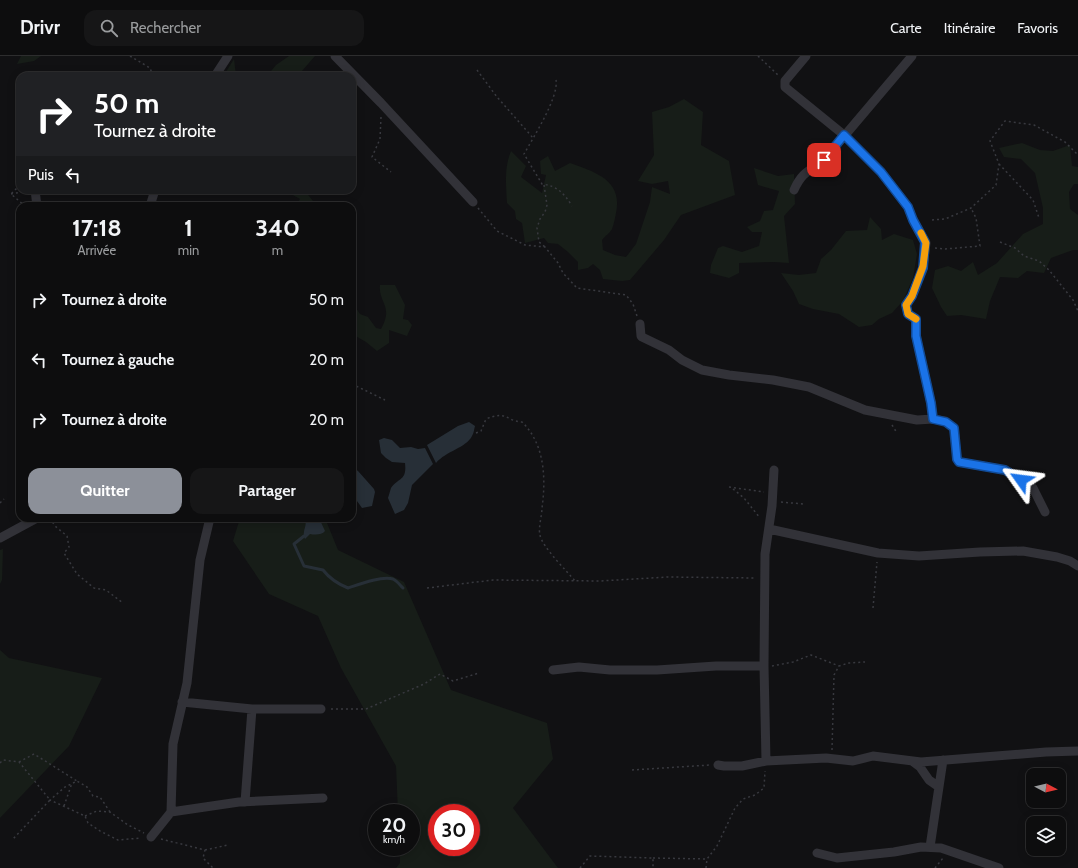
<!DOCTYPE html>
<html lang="fr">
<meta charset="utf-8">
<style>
:root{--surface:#0d0d0e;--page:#161617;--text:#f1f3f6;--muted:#9a9c9e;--line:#2d2d2e;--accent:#8c9099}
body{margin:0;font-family:Cabin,sans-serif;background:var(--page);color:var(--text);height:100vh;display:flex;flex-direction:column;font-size:15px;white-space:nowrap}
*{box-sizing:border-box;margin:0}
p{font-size:13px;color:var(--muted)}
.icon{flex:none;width:22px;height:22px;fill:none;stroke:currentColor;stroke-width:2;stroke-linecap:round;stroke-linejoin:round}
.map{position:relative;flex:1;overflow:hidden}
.sheet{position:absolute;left:16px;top:146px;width:340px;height:320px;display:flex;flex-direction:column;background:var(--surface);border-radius:12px;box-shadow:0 2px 10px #0003,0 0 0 1px var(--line)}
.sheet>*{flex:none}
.guide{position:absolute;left:16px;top:16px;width:340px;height:122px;border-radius:12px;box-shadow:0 2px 10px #0003,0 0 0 1px var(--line);background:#202124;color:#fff;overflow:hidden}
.needle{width:26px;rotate:97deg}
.tools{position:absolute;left:1026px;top:712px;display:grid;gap:8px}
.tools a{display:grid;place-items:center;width:40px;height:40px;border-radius:8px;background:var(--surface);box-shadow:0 2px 10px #0003,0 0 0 1px var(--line);font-size:20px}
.speed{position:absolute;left:368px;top:748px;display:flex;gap:8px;font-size:20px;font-weight:700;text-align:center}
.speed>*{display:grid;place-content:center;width:52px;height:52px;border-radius:50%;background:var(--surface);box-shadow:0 2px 10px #0003,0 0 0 1px var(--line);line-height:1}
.speed small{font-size:10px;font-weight:400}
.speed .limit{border:6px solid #d22;background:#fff;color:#111}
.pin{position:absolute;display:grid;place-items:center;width:34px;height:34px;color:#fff;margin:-17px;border-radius:8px;box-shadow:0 2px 6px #0006}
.me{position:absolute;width:44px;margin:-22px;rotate:301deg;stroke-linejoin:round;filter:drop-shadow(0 0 3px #0008)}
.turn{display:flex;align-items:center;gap:14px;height:84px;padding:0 12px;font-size:18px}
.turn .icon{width:52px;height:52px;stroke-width:2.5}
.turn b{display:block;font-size:28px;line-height:34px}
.then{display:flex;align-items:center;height:38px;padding:0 12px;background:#0003;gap:8px;font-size:15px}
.eta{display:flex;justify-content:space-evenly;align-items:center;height:68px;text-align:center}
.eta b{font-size:24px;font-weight:700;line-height:28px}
.button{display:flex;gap:8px;margin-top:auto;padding:8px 12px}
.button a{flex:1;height:46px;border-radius:12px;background:var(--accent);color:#fff;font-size:16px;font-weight:700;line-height:46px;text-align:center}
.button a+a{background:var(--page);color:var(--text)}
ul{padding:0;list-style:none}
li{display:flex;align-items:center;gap:12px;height:60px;padding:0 12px}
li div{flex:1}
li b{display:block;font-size:15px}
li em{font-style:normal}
header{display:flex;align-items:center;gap:24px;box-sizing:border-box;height:56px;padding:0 20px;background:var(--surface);border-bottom:1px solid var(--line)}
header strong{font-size:19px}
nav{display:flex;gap:22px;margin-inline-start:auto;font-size:14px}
.search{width:280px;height:36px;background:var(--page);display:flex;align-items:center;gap:10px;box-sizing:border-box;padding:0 14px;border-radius:12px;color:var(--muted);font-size:15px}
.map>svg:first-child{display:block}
.green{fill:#171d18;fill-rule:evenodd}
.water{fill:#272f37}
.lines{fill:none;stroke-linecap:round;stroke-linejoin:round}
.stream{stroke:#272f37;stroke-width:3}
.path{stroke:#38393f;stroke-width:1.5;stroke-dasharray:2 3;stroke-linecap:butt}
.street{stroke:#323238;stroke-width:9}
.route-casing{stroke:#114b97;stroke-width:10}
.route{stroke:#1a73e8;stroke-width:7}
.slow{stroke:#f59e0b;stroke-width:7}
</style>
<header>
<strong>Drivr</strong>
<div class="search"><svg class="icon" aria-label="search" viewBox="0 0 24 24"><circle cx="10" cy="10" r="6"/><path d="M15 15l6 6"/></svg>Rechercher</div>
<nav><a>Carte</a><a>Itinéraire</a><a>Favoris</a></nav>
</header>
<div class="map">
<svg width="1078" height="812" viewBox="0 0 1078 812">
<rect width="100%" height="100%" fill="#111113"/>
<path class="green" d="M21 0H41L34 5 17 8Z
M289 0H315L302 15 307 20H267L276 9Z
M234 3 236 20H209L224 19Z
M684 43 703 56 701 89 729 105 735 139 681 159 664 184 630 224 622 225 603 223 600 214 593 208 588 212 578 214V206L568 196 558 188 548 187 544 182 525 187 522 167 516 163 515 155 507 147C506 128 504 112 511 95L526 110 521 121 542 137 546 119 541 118 540 105 548 100 555 115 570 107C595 116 623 124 616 157 615 162 614 168 612 173 610 177 605 180 602 184L603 194 615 199 626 201 636 188 650 146 652 131 670 138 668 125 652 128 638 125 654 99 652 56 669 51Z
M1022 87 1040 94 1053 95 1070 89 1072 110 1078 111V128H1074L1069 136 1070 153 1078 159V194H1073L1051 202 1044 217 1027 215 1018 222 1000 221 990 245 986 263 961 259 947 260 941 251 932 232 935 214 948 210 961 215 973 206 978 219 997 207 1023 178 1043 168V152L1035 117 1021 103 1004 101 999 92Z
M754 112 778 120 794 118 795 148 784 160 789 207 774 206 739 207V217L729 222 710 217 711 209 718 192 723 190 742 196 759 190 762 176H752L747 171 760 165 764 155 773 154 779 135 758 129Z
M284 134H306L305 135 317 150H295L300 143Z
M870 161 881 173 882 184 894 178 913 184 917 198 913 222 903 245 892 257 879 263 872 269 859 271 839 258 813 253 799 248 793 235 781 217 799 219 816 217 821 203 831 194 846 175 867 174Z
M380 229H395L405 249 403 263 408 264 412 269 407 280 389 274V287L377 295 366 286 352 278V239L355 238 354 249 360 258 368 261 376 272 381 273C394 250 378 247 380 229Z
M240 462H325L338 494 404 526 451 634 547 667 553 703 513 752 558 812H396L400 807V791H411V757H398L396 710 341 612 318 560 269 538 233 485ZM437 757H471V791H437Z
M3 493 2 524 0 528V494Z
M0 594 9 602 102 622 69 690 0 762Z"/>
<path class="water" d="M469 366 475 370C474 373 474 377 472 380 466 392 446 395 436 407L427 389 458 370Z
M384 382 392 384 400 392 411 391 418 393 425 392 433 408 412 429 408 447 404 454 395 458 388 442C389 439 390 435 391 432 399 421 407 425 405 407L392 406 386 402 381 397 379 384Z
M352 411 358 415 374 433 375 436 372 450 362 452 352 438Z
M305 462H319L325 475C322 479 315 479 310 478L305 483C301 475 308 471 305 462Z"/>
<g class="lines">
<path class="stream" d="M304 480 294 488 304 510 323 514C330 523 338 528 348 532 360 528 381 520 393 523 397 525 400 529 403 532"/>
<path class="path" d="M130 0 150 12 153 20
M758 0 778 19
M477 14 497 41 533 82
M556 24C559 41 533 82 524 98L542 128C557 130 564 137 572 150
M381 61 380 83 372 101 391 116
M999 108 1033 144 1039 162
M20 129 11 138 25 150
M544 129 547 149 545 156 540 163 537 172 539 186 545 191
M11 138 27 135
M478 152 497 175 525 189 545 191 558 207 563 217 577 232 626 239 633 248 637 260
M932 164 945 163 971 152 996 129 999 108 990 85 1005 65 1034 69 1065 86 1078 99
M1000 186 1015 192 1024 200 1039 205 1049 214 1073 244 1078 255
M935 192 945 193 980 190 976 162 971 152
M352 328 385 344
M892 369 897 377
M476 377 481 375 486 363C508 354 505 365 522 366 545 388 546 423 542 452 542 459 538 473 540 479 542 491 567 515 575 525
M729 431 764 436
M733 433 744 442 760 462
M781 446 803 448
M0 447 4 443
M50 462 55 470 67 480 69 491 64 497 77 518 94 532 106 534 123 547
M427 532 493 524 600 525 668 521 756 522
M873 552 877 506
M772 610 793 606 811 599 839 610
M331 653H366L424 628 440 618 453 625 479 617
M832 694 834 619 839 610 849 607 865 606
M19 706 34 698 77 725
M0 707 3 704 19 706 50 744 12 784
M632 714 710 709
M64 750 72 727
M110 756 100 741 93 740 87 731 77 725 65 731 50 744 85 760 88 767 100 775 118 784 141 782
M85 760 97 755 110 756 128 769 144 777
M161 783 205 794 203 802 213 812
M205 794 228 789
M653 802 707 803
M580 812 590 800 653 802V812
M706 812 707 803 717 790 735 752 743 743 755 739 764 732 765 715
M935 812 943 802"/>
<path class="street" d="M335 0 381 47 473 146
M806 0 785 25V31L844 79 881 116 908 151 913 164 926 187 923 212 912 240 906 249 908 258 916 263V280L931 347 933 363
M215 20 228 0
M35 134 37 150
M794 134C802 116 809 115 824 104L912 0
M150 150 155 134
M640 268 641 280 642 281 669 294 682 304 702 314 729 319 773 324 809 331 865 354 917 364 933 363 945 365 954 372 957 403 959 406 1005 414 1009 416 1033 432 1045 456
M769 473 878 497 919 500 980 496 1023 495 1057 501 1070 505 1078 510
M0 482 37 462
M553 614 579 611 610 614H657L716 610H764
M182 646 252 653H321
M766 705 764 610 765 498 772 450 774 414
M912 705 920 711 929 724 939 731
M718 709 724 710H742L766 705 826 702 853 705 873 700 921 706 1046 696 1078 695
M245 746 252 653
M171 756 239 746 323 742
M151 781 171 756 173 688 187 627 200 504 210 462
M930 791 943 704
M817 797 837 802 894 796 921 791 941 792 999 812"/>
</g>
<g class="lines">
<defs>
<path id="route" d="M824 104 844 79 881 116 908 151 913 164 925 186 923 212 912 240 906 249 908 258 916 263V280L931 347 933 363 946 366 954 372 957 403 959 406 1005 414 1021 424"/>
</defs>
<use href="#route" class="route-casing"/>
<use href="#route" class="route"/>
<path class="slow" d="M916 263 908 258 906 249 912 240 923 210 926 187 921 177"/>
</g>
</svg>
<div class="tools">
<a><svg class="needle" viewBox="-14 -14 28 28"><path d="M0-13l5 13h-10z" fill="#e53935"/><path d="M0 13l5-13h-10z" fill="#9a9c9e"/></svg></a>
<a><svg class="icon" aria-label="layers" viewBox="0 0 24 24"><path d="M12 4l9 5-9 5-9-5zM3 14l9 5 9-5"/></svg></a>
</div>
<div class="speed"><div>20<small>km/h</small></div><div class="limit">30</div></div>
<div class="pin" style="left:824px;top:104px;background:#d93025"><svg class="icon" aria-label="arrive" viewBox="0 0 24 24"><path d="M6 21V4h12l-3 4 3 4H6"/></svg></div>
<svg class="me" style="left:1021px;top:424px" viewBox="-20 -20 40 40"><path d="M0-17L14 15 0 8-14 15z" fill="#1a73e8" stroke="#fff" stroke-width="4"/></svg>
<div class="guide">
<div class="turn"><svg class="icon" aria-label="right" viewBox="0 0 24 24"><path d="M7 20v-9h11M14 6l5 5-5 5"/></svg><div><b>50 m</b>Tournez à droite</div></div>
<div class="then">Puis<svg class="icon" aria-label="left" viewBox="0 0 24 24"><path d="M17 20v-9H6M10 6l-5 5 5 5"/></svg></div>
</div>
<section class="sheet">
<div class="eta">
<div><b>17:18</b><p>Arrivée</p></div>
<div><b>1</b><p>min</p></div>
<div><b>340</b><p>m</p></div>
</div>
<ul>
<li><svg class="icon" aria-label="right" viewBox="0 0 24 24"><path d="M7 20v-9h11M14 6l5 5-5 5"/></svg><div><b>Tournez à droite</b></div><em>50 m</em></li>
<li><svg class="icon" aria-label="left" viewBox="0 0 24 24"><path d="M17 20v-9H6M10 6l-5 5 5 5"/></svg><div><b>Tournez à gauche</b></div><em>20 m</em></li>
<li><svg class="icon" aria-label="right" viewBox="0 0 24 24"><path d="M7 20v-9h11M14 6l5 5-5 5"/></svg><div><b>Tournez à droite</b></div><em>20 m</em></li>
</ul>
<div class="button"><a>Quitter</a><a>Partager</a></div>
</section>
</div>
